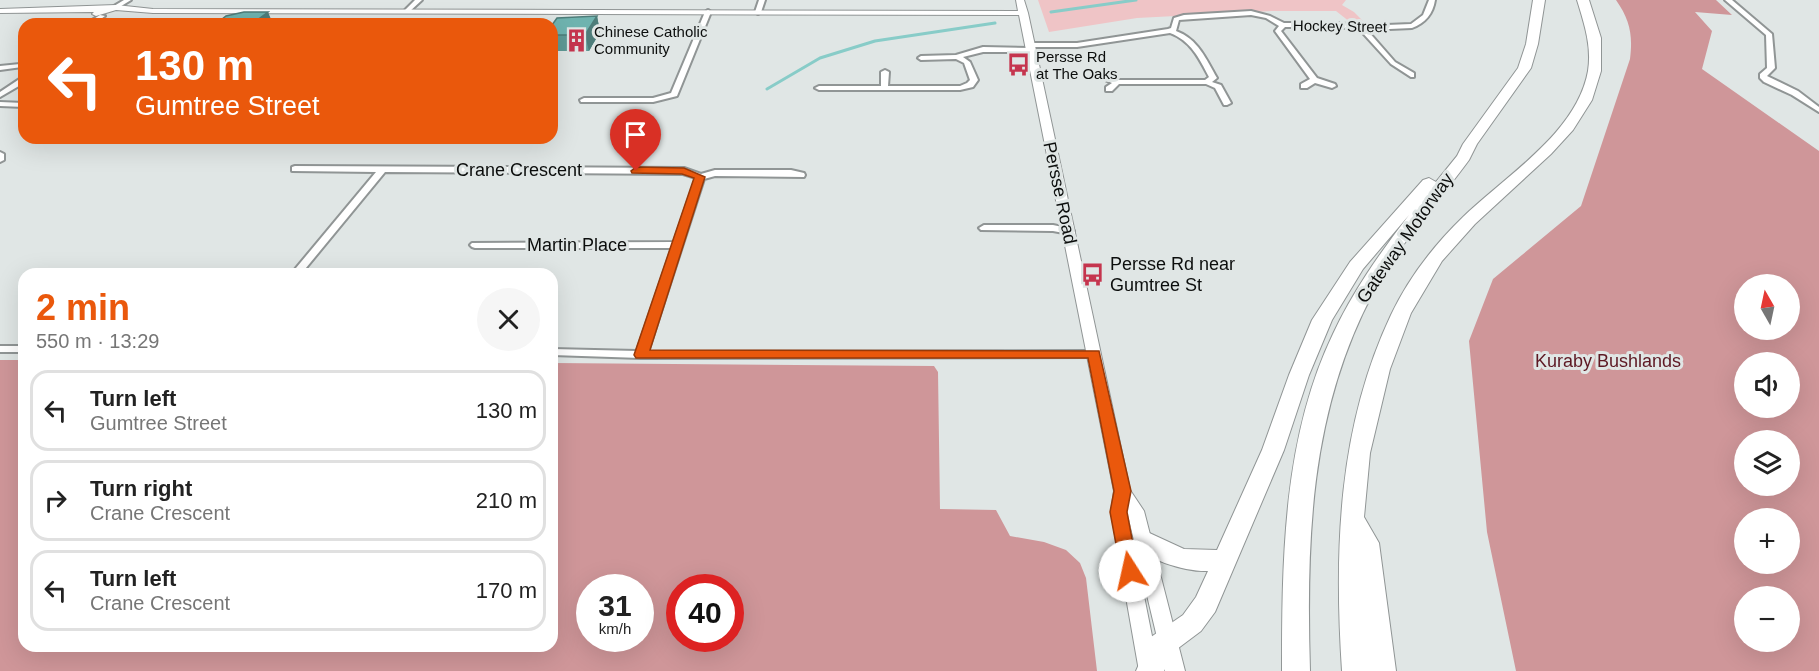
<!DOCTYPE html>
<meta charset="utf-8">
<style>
:root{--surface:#fff;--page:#f6f6f6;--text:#222;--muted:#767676;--line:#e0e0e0;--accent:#ea580c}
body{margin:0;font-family:Helvetica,sans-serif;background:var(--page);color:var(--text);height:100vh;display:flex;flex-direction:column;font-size:22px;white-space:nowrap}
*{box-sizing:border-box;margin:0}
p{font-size:20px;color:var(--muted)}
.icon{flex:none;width:33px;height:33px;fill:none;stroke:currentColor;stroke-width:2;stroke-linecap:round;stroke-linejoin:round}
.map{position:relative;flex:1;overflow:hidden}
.side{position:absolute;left:18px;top:268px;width:540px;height:384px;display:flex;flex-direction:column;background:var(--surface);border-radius:18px;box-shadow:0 6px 24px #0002}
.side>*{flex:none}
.banner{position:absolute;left:18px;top:18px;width:540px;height:126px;border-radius:18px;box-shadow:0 6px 24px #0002;background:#ea580c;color:#fff;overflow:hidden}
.needle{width:39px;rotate:351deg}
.controls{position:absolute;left:1734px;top:274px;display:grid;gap:12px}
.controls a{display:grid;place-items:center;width:66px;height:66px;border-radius:50%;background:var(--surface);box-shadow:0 6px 24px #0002;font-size:30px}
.speed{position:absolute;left:576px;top:574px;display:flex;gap:12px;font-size:30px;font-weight:700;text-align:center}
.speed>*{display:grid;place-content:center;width:78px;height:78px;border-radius:50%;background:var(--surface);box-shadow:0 6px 24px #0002;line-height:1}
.speed small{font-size:15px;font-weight:400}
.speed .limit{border:9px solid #d22;background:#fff;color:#111}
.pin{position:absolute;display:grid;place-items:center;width:51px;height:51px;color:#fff;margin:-62px -26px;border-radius:50% 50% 50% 0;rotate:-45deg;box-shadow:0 0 6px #0007}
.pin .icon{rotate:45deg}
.me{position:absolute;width:66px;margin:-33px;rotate:350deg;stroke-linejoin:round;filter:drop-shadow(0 0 4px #0008)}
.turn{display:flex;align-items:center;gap:21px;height:126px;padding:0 18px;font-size:27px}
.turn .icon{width:78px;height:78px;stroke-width:2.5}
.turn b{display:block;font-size:42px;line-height:51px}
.round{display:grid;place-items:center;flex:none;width:63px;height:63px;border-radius:32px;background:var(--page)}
.headline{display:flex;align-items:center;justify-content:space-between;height:102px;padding:0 18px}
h1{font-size:36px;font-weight:700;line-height:45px;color:var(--accent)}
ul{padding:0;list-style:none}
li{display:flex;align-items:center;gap:18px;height:81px;margin:0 12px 9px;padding:0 6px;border:3px solid var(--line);border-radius:18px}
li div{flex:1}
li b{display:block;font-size:22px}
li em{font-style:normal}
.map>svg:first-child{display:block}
.green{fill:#efc4c6}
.forest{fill:#cf9699;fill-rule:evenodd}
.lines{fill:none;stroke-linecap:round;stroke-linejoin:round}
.stream{stroke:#88ccc8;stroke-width:3}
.minor-casing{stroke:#909595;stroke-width:4}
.tertiary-casing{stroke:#909595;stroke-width:2}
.motorway-casing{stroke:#909595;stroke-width:2}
.minor{fill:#fff;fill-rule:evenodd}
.tertiary{fill:#fff;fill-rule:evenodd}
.motorway{fill:#fff;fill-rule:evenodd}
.wall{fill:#5f9a96}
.shaded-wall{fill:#4e7d7a}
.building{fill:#6fb3af;stroke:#4e7d7a;stroke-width:1.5}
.route{fill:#ea580c;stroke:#983908;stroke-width:1.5}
.labels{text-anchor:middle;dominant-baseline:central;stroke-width:6;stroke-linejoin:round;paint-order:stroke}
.far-street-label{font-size:15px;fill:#0c0e0d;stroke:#e0e6e5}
.far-poi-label{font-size:15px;fill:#0c0e0d;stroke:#e0e6e5;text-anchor:start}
.street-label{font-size:18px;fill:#0c0e0d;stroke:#e0e6e5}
.poi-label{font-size:18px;fill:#0c0e0d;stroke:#e0e6e5;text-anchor:start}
.park-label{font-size:18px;fill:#5d1823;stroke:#e0e6e5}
</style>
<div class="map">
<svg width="1819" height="671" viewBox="0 0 1819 671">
<rect width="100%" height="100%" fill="#e0e6e5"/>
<path class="green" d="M1038 0H1346L1342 5 1354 12 1364 22H1350L1336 11H1272L1137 18 1049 32Z"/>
<path class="forest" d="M1616 0H1716L1732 15 1695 12 1712 31 1702 69 1819 151V671H1516L1487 532 1469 341 1493 279 1581 206 1630 59C1633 35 1630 20 1616 0ZM1744 285H1790V330H1744ZM1744 363H1790V408H1744ZM1744 441H1790V486H1744ZM1744 519H1790V564H1744ZM1744 597H1790V642H1744Z
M0 360H24V646H552V363L934 366 938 372 940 509 996 510 1010 536 1044 542 1066 550 1080 563 1086 578 1097 671H0ZM590 588H640V639H590ZM680 588H730V639H680Z"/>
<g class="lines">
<path class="stream" d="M1051 12 1136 0
M767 89 820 58 875 41 995 23"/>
<defs>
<path id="minor" d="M124 0H131L118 8H114V6Z
M415 0H422L409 12H405V10Z
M759 0H765L761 12 758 14 755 12Z
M1429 0H1435C1433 14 1425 23 1412 28L1367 30 1395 62 1414 73V77H1411L1391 64 1360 30 1339 27H1285L1281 31 1317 78 1335 84 1336 86 1332 88 1315 83 1307 88H1301V84L1310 79 1275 31 1279 26 1266 18 1251 15 1179 20 1176 31C1198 39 1206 59 1217 78L1212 82 1221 85 1231 103 1227 105H1224L1215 88 1206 84H1119L1112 91H1106V87L1112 83 1100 78V74H1106L1118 80H1205L1209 77C1199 58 1191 41 1170 33L1077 47H1029L1026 45 1029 43H1077L1168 29 1171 28 1174 18 1184 15 1251 11 1270 16 1284 23H1339L1362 26 1411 24 1423 15Z
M1725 0H1732L1772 34 1775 68 1767 76 1798 91 1819 107V112L1792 95 1764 82 1760 78V74L1767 68 1766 35Z
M708 10 711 12 677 96 653 102H581L580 100 584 98H653L671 93 705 12Z
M100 15 105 16 94 24H86Z
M983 47 1030 48 1033 50 1030 52H983L963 57 970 62 978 80 973 87 960 90H819L815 88 819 86H881V72L885 70 889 72 888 86H960L967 83 970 80 964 63 956 59 921 60 918 58 921 56 956 55Z
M20 64 24 66 22 67 0 70V66Z
M21 78H24V83L0 97V92Z
M0 102 24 103V107L0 106Z
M0 152 4 154V160L0 162Z
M295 166 684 168 701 174 715 170H791L804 173 805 175 804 177 715 176 704 179 648 352 1094 351 1099 354 1094 357 641 358 552 355V349L637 351 672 248H475L472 247 470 245 472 243 674 242 696 178 683 174 385 172 301 274H291L376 172 292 171V167Z
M984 225H1053L1072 229 1074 231 1069 234 1053 231 981 230 979 228Z
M0 346H24V352H0Z"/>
<path id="tertiary" d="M1016 0H1024L1028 13 1130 490 1144 511 1185 671H1165L1127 511 1159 671H1139L1111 512 1114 491 1019 15 153 13 116 10 96 16 92 14 94 12 0 13V9L116 5 153 9 1018 11Z"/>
<path id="motorway" d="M1533 0H1545L1538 44 1531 68 1477 144 1469 160C1437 204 1398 245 1373 293 1310 411 1306 541 1310 671H1282C1282 559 1283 438 1333 334 1353 291 1380 253 1409 215L1363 269 1332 320 1309 375 1284 450 1215 612 1201 631 1173 652 1164 671H1136L1151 637 1183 615 1196 597 1208 571C1187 572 1143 560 1133 541L1136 534 1145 531 1184 549 1217 550 1262 450 1289 375 1312 320 1350 262 1423 180 1429 178 1436 182 1457 156 1463 144 1518 68 1526 44Z
M1577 0H1589L1601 38V71L1592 100 1573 130 1551 154 1475 224 1442 261 1411 313 1390 369 1370 453 1364 517 1379 543 1396 671H1342C1334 550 1338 427 1391 315 1408 279 1434 245 1463 217 1505 176 1577 133 1588 71 1592 46 1584 23 1577 0Z"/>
</defs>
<use href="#minor" class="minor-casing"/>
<use href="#tertiary" class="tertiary-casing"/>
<use href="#motorway" class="motorway-casing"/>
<use href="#minor" class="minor"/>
<use href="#tertiary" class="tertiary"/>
<use href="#motorway" class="motorway"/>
</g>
<path class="wall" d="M597 16 600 32 589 51H552V25Z"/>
<path class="shaded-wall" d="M268 12 273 24H252Z
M597 16 600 32 589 51 585 35Z"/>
<path class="building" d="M244 12H268L252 24H216L226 16Z
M597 16 585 35H552V25L557 18Z"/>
<path class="route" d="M636 167 684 168 705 177 650 350 1099 351 1131 491 1127 512 1138 571 1136 576 1130 578 1123 576 1121 571 1110 512 1114 491 1088 358H636L634 355 694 178 682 174 632 173 631 171Z"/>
<defs>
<symbol id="building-bare" viewBox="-9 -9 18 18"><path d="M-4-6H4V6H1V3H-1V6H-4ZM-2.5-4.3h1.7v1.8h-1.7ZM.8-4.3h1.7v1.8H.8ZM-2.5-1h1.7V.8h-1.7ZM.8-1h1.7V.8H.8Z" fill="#c5354e" stroke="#e0e6e5" stroke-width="2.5" paint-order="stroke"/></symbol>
<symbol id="bus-bare" viewBox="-9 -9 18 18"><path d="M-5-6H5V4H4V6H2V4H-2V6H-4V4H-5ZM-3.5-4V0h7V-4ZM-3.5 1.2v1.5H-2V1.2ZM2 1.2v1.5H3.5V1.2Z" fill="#c5354e" stroke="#e0e6e5" stroke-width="2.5" paint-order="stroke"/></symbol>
</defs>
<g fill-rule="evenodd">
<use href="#building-bare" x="560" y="24" width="33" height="33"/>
<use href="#bus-bare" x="1002" y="48" width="33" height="33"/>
<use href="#bus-bare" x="1076" y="258" width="33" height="33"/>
</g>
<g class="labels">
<g class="far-street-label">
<text transform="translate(1340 26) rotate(1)">Hockey Street</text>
</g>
<g class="far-poi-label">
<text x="594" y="31">Chinese Catholic<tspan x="594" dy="17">Community</tspan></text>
<text x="1036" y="56">Persse Rd<tspan x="1036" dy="17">at The Oaks</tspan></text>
</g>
<g class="street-label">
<text x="519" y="170">Crane Crescent</text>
<text transform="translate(1060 193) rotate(78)">Persse Road</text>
<text transform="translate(1405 238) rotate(-55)">Gateway Motorway</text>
<text x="577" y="245">Martin Place</text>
</g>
<g class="poi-label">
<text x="1110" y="264">Persse Rd near<tspan x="1110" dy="21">Gumtree St</tspan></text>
</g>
<g class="park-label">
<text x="1608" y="361">Kuraby Bushlands</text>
</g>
</g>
</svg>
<div class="controls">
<a><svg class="needle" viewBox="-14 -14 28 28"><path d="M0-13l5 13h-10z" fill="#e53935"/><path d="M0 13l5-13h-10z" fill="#767676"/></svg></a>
<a><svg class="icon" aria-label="sound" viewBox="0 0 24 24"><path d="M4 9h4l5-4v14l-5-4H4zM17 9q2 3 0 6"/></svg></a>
<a><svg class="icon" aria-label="layers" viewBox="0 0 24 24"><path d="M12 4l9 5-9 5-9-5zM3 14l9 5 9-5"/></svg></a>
<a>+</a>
<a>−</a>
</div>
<div class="speed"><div>31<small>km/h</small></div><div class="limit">40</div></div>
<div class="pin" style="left:636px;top:171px;background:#d93025"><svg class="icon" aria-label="arrive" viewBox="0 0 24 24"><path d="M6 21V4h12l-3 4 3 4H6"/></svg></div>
<svg class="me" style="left:1130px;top:571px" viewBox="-20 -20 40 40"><circle r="19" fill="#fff"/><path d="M0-13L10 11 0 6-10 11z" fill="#ea580c"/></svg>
<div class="banner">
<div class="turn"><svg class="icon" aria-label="left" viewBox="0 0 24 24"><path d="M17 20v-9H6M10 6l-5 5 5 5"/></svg><div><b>130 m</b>Gumtree Street</div></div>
</div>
<section class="side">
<div class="headline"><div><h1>2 min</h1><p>550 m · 13:29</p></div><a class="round"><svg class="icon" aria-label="close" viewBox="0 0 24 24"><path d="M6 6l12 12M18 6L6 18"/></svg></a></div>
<ul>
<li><svg class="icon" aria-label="left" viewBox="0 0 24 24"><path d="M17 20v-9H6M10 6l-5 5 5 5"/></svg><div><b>Turn left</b><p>Gumtree Street</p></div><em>130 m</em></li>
<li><svg class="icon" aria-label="right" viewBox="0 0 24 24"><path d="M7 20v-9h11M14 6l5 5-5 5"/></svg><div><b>Turn right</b><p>Crane Crescent</p></div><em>210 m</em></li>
<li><svg class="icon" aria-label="left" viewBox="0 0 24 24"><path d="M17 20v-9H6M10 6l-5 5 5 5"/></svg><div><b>Turn left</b><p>Crane Crescent</p></div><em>170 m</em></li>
</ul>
</section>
</div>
